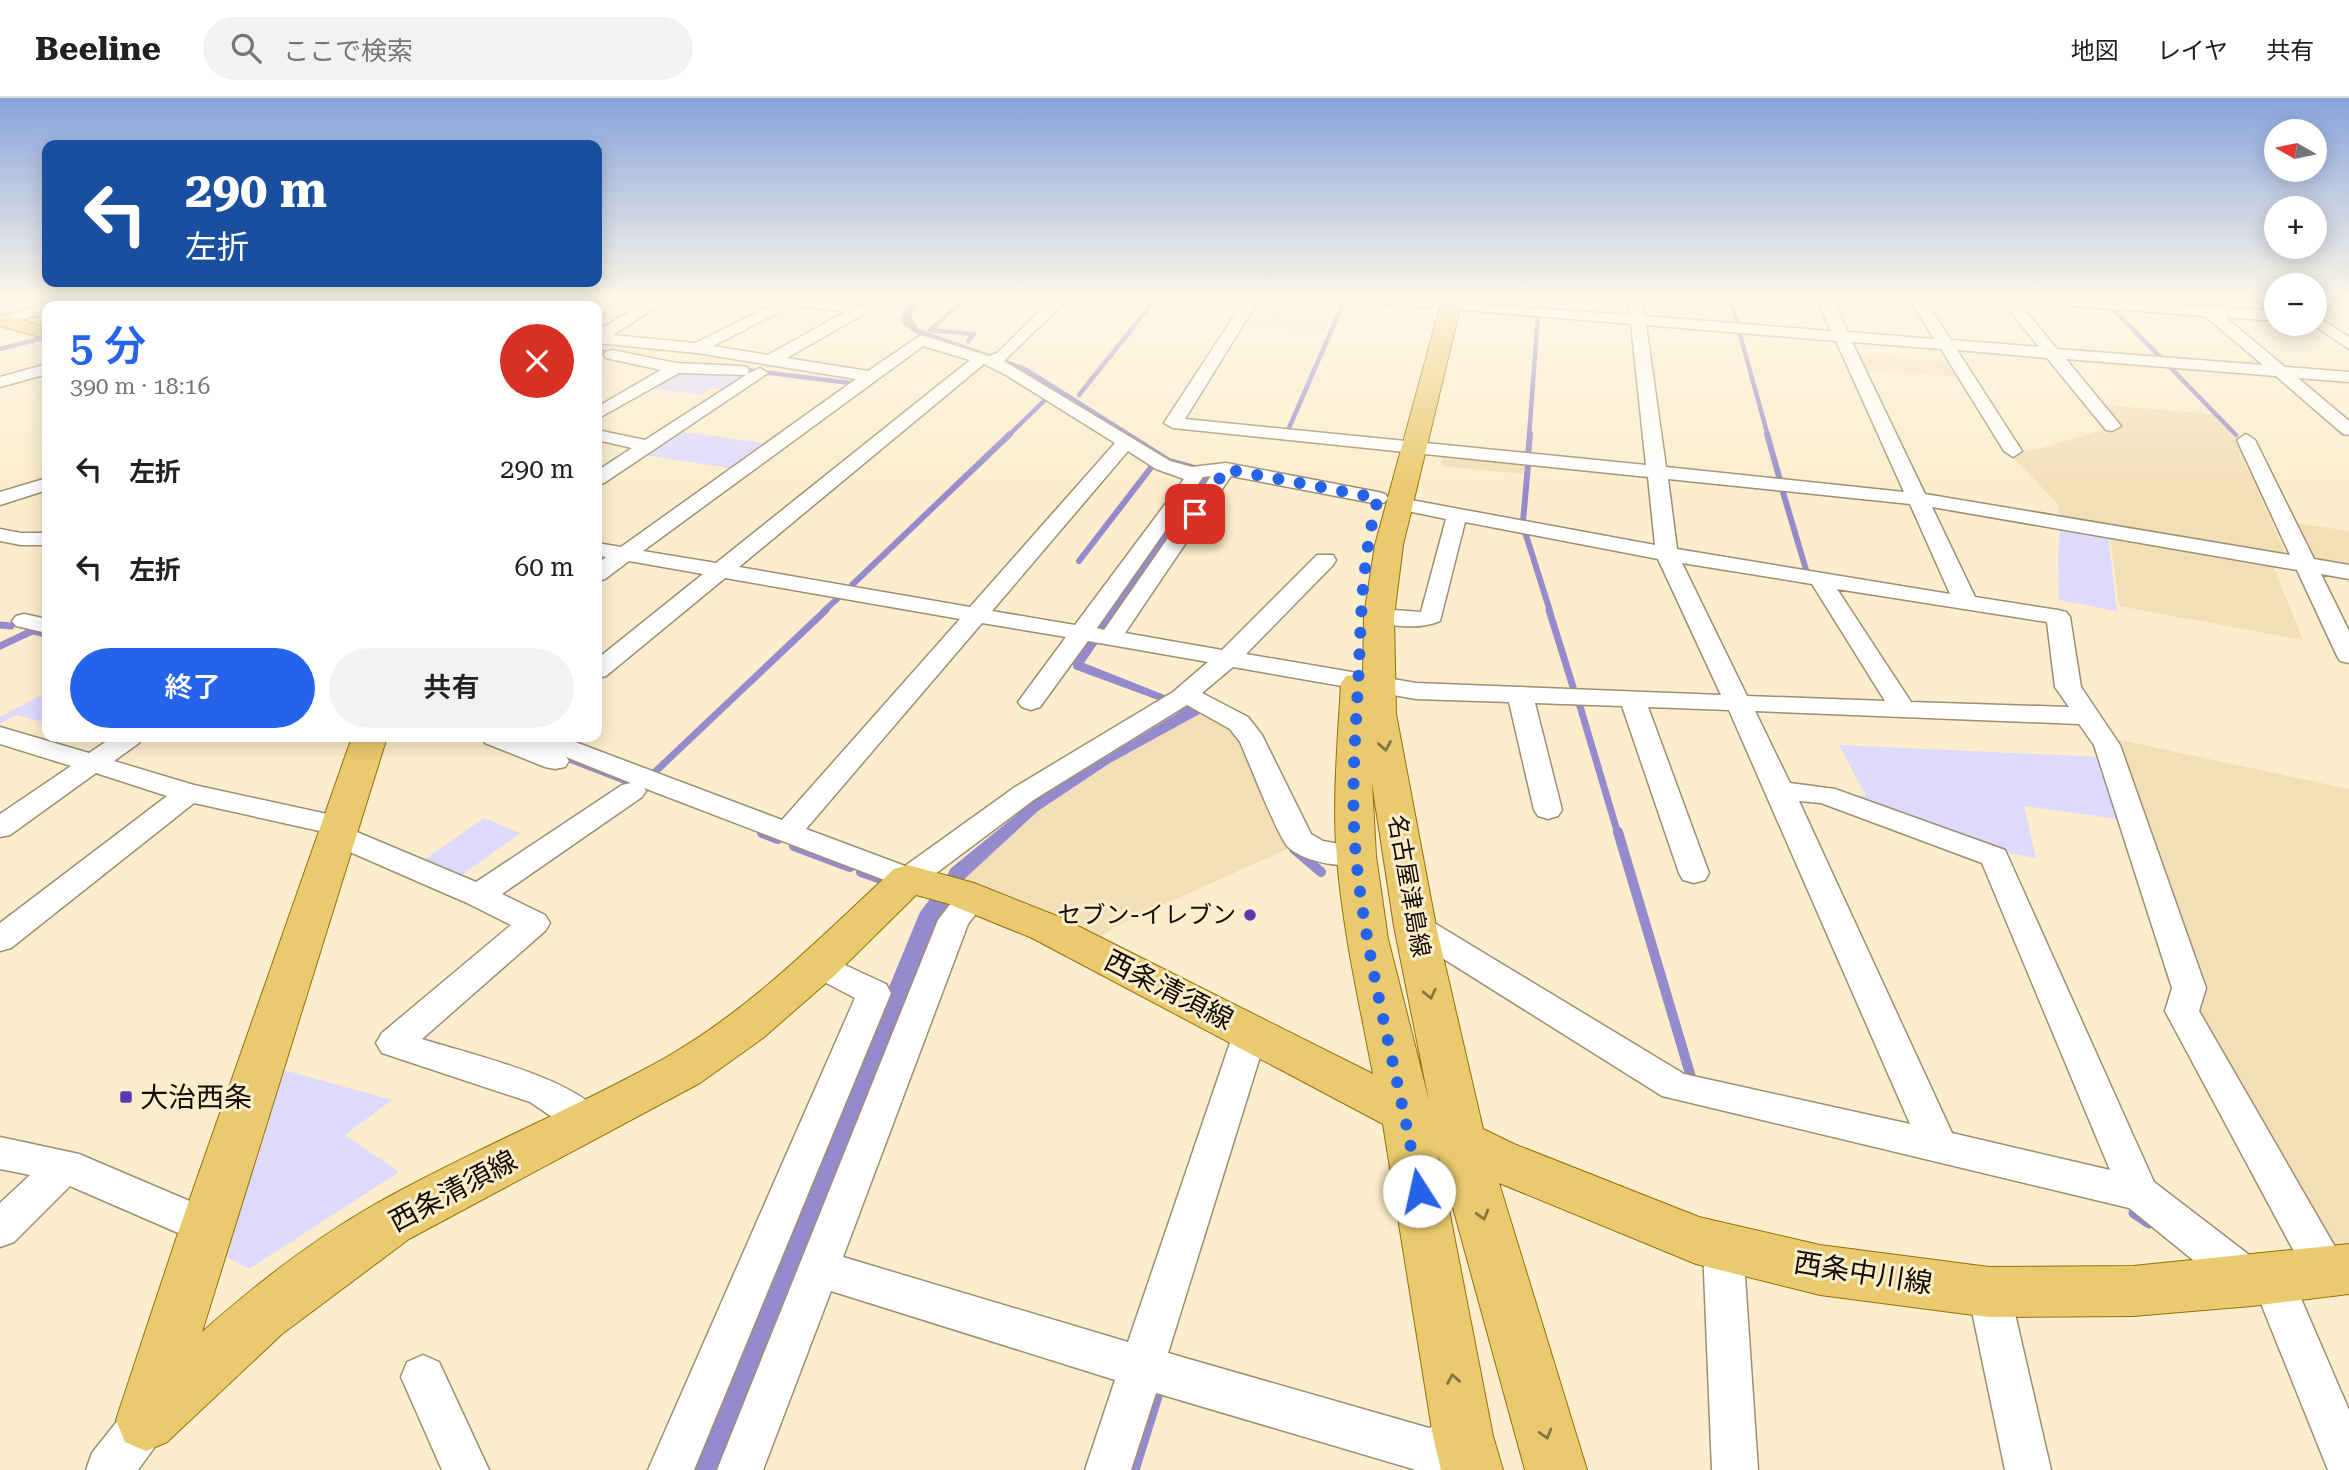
<!DOCTYPE html>
<html lang="ja">
<meta charset="utf-8">
<style>
:root{--surface:#fff;--page:#f2f2f2;--text:#202124;--muted:#757577;--line:#e0e0e0;--accent:#2563eb}
body{margin:0;font-family:"Roboto Serif","Noto Sans JP",serif;background:var(--page);color:var(--text);height:100vh;display:flex;flex-direction:column;font-size:26px;white-space:nowrap}
*{box-sizing:border-box;margin:0}
p{font-size:23px;color:var(--muted)}
.icon{flex:none;width:38px;height:38px;fill:none;stroke:currentColor;stroke-width:2;stroke-linecap:round;stroke-linejoin:round}
.map{position:relative;flex:1;overflow:hidden}
.drawer{position:absolute;left:42px;top:203px;width:560px;height:441px;display:flex;flex-direction:column;background:var(--surface);border-radius:14px;box-shadow:0 4px 18px #0003}
.drawer>*{flex:none}
.top-card{position:absolute;left:42px;top:42px;width:560px;height:147px;border-radius:14px;box-shadow:0 4px 18px #0003;background:#1a4fa0;color:#fff;overflow:hidden}
.needle{width:46px;rotate:279deg}
.controls{position:absolute;left:2264px;top:21px;display:grid;gap:14px}
.controls a{display:grid;place-items:center;width:63px;height:63px;border-radius:50%;background:var(--surface);box-shadow:0 4px 18px #0003;font-size:35px}
.pin{position:absolute;display:grid;place-items:center;width:60px;height:60px;color:#fff;margin:-30px;border-radius:14px;box-shadow:0 4px 10px #0006}
.me{position:absolute;width:77px;margin:-38px;rotate:350deg;stroke-linejoin:round;filter:drop-shadow(0 0 5px #0008)}
.turn{display:flex;align-items:center;gap:24px;height:147px;padding:0 28px;font-size:32px}
.turn .icon{width:91px;height:91px;stroke-width:2.5}
.turn b{display:block;font-size:49px;line-height:60px}
.round{display:grid;place-items:center;flex:none;width:74px;height:74px;border-radius:37px;background:var(--page)}
.headline{display:flex;align-items:center;justify-content:space-between;height:119px;padding:0 28px}
h1{font-size:42px;font-weight:600;line-height:52px;color:var(--accent)}
.button{display:flex;gap:14px;margin-top:auto;padding:14px 28px}
.button a{flex:1;height:80px;border-radius:42px;background:var(--accent);color:#fff;font-size:28px;font-weight:600;line-height:80px;text-align:center}
.button a+a{background:var(--page);color:var(--text)}
ul{padding:0;list-style:none}
li{display:flex;align-items:center;gap:21px;height:98px;padding:0 28px}
li div{flex:1}
li b{display:block;font-size:26px}
li em{font-style:normal}
header{display:flex;align-items:center;gap:42px;box-sizing:border-box;height:98px;padding:0 35px;background:var(--surface);border-bottom:2px solid var(--line)}
header strong{font-size:33px}
nav{display:flex;gap:38px;margin-inline-start:auto;font-size:24px}
.search{width:490px;height:63px;background:var(--page);display:flex;align-items:center;gap:18px;box-sizing:border-box;padding:0 24px;border-radius:38px;color:var(--muted);font-size:26px}
.map>svg:first-child{display:block}
.built{fill:#f2dfb8}
.green{fill:#dedafe}
.water{fill:#958bcc}
.lines{fill:none;stroke-linecap:round;stroke-linejoin:round}
.stream-far4{stroke:#958bcc;stroke-width:4.5}
.stream-far3{stroke:#958bcc;stroke-width:6}
.stream-far2{stroke:#958bcc;stroke-width:7}
.stream-far1{stroke:#958bcc;stroke-width:10}
.stream{stroke:#958bcc;stroke-width:11}
.minor-casing{stroke:#9d8f71;stroke-width:3}
.major-casing{stroke:#95710a;stroke-width:2}
.minor{fill:#fff;fill-rule:evenodd}
.major{fill:#e9ca6e;fill-rule:evenodd}
.oneway{stroke:#88753e}
.route{stroke:#2563eb;stroke-width:12;stroke-dasharray:0 21.6}
.poi-dot{fill:#5b39b1;stroke:#fcedcc;stroke-width:2.5}
.labels{text-anchor:middle;dominant-baseline:central;stroke-width:6;stroke-linejoin:round;paint-order:stroke}
.street-label{font-size:24px;fill:#120d04;stroke:#fcedcc}
.poi-label{font-size:24px;fill:#120d04;stroke:#fcedcc;text-anchor:end}
.near-street-label{font-size:28px;fill:#120d04;stroke:#fcedcc}
.near-poi-label{font-size:28px;fill:#120d04;stroke:#fcedcc;text-anchor:start}
</style>
<header>
<strong>Beeline</strong>
<div class="search"><svg class="icon" aria-label="search" viewBox="0 0 24 24"><circle cx="10" cy="10" r="6"/><path d="M15 15l6 6"/></svg>ここで検索</div>
<nav><a>地図</a><a>レイヤ</a><a>共有</a></nav>
</header>
<div class="map">
<svg width="2349" height="1372" viewBox="0 0 2349 1372">
<rect width="100%" height="100%" fill="#fcedcc"/>
<path class="built" d="M1271 216 1331 221 1325 234 1241 228 1245 221 1267 223Z
M1856 256 1952 264 1961 279 1863 271Z
M2105 307 2214 316 2233 338 2287 459 2060 423 2058 406 2010 356 2042 350 2120 327Z
M1443 358 1525 366 1524 376 1441 368Z
M2296 425 2349 433V470L2314 461Z
M2110 438 2271 463 2303 542 2119 508Z
M1198 616 1228 628 1242 644 1289 750 1114 829 1098 842 962 783 1038 713 1110 665Z
M2111 640 2349 691V1154L2331 1156 2192 916 2203 900 2146 721Z"/>
<path class="green" d="M679 272 750 277 726 292 711 290 700 297 648 290Z
M677 333 769 346 735 371 640 356Z
M2060 427 2108 436 2117 513 2059 502 2058 461Z
M47 594V625L16 617 0 626V619Z
M1839 647 2100 659 2125 722 2024 708 2036 760 2000 754 1834 696 1866 698Z
M484 720 520 735 462 777 425 761Z
M284 972 392 1002 345 1037 399 1074 249 1171 225 1158Z"/>
<path class="water" d="M911 198H922L911 220 919 231 1026 269 1170 360 1202 369 1212 380 1084 565 1205 613 1110 665 1038 713 960 785 941 819 722 1372H690L920 814 947 779 950 771 1032 704 1179 614 1158 602 1074 571 1072 564 1200 382 1168 366 1019 272 915 235 903 226 901 219Z"/>
<g class="lines">
<path class="stream-far4" d="M405 198 412 199
M1729 198 1738 227
M2110 208 2163 262
M1538 212 1540 198
M1739 233 1768 338
M968 243 974 236 930 232 969 198
M0 251 46 239
M597 253 615 255
M2168 267 2236 337
M738 271 850 285
M1079 297 1158 198
M1289 330 1345 201
M1008 338 1047 300
M1529 338 1538 217"/>
<path class="stream-far3" d="M1767 336 1780 382
M1528 358 1530 336
M1782 391 1807 475
M1523 424 1528 367
M1525 434 1550 513
M1079 463 1153 367
M852 487 1010 336
M824 513 838 500"/>
<path class="stream-far2" d="M1549 512 1573 589
M0 527 11 528
M29 532 46 536
M0 548 32 533
M1579 605 1618 736
M559 657 629 684
M656 673 826 512"/>
<path class="stream-far1" d="M1618 734 1691 979
M762 735 778 741
M794 748 850 769
M1294 751 1321 774
M861 774 884 782"/>
<path class="stream" d="M2134 1115 2149 1125
M1134 1372 1159 1292 1163 1293"/>
<defs>
<path id="minor" d="M72 198H92L68 208H47V215L0 227V219Z
M176 198H204L230 203 232 206 211 208 178 201Z
M359 198H379L357 208H336Z
M413 198H441L478 205 480 208H451L415 201Z
M564 198H582L564 208H545Z
M656 198H673L613 237 695 245 791 198 865 209 867 212 865 215 787 260 868 273 921 237 989 258 997 255 1056 198H1071L1004 263 1170 363 1192 369 1226 365 1378 394 1385 396 1388 400 1385 404 1378 406 1231 378 1125 535 1222 552 1317 457H1333L1336 462 1333 467 1246 556 1416 585 1721 597 1658 461 1465 424 1440 523C1419 532 1393 528 1371 523L1367 518 1371 513 1379 511 1421 514 1446 421 1393 410 1390 406 1393 402 1400 400 1655 447 1648 379 1173 330 1164 325 1247 198H1261L1185 321 1646 367 1631 226 1451 211 1444 207 1446 204 1630 217 1628 198H1642L1645 218 1831 233 1816 198H1830L1848 234 1934 241 1908 198H1922L1951 242 2039 249 2002 203 1983 201 1981 198H2045L2277 213V223L2225 219 2285 269 2349 274V284L2298 280 2349 323V337L2343 336 2276 278 2066 261 2121 328 2112 333 2106 332 2047 260 1957 252 2022 353 2013 359 2004 353 1941 251 1852 244 1925 396 2290 457 2237 342 2246 336 2255 342 2314 461 2349 467V481L2321 476 2349 533V565L2340 563 2337 558 2297 472 1932 409 1975 499 2058 512 2066 514 2070 519 2081 589 2120 647 2206 890 2199 913 2342 1161 2348 1174 2342 1187 2327 1193 2312 1187 2165 913 2172 890 2094 647 2079 626 1755 613 1790 685 1835 691 2005 752 2154 1084 2261 1166 2272 1162 2287 1168 2349 1312V1372H2328L2258 1198 2250 1201 2235 1196 2129 1110 1662 998 1404 836 1399 828 1404 820 1415 817 1426 820 1684 976 1910 1026 1729 612 1648 609 1709 775 1705 782 1694 785 1683 782 1679 775 1622 608 1535 605 1562 712 1558 718 1548 721 1538 718 1534 712 1509 604 1416 601 1233 569 1202 595 1248 619 1262 637 1311 736 1323 743 1367 751 1371 758 1367 765C1346 771 1305 765 1288 749 1277 737 1249 664 1240 644L1230 631 1187 607 1035 701 919 788 908 791 644 690 646 693 642 699 502 796 545 817 550 825 545 833 422 941C466 955 584 982 605 1022L599 1033 586 1037 573 1033 530 1004 382 955 376 945 382 935 511 827 467 805 327 744 322 737 324 734 194 705 11 850 0 853V825L167 698 96 675 10 737 0 739V716L71 668 0 646V629L89 655 113 639H143L139 645 114 663 194 687 350 721 355 728 352 732 476 784 622 687 631 685 566 659 569 663 565 669 555 671 545 669 485 645 481 639H517L527 643 525 639H562L782 722 960 521 725 480 606 578 597 580V561L703 476 629 463 605 481 597 483V466L606 459 597 457V445L621 449 856 281 697 255 597 245V233ZM2018 204 2205 218 2263 267 2057 251ZM793 207 845 214 768 257 713 248ZM1646 227 1836 243 1904 394 1666 369ZM923 248 970 262 716 465 643 453ZM984 266 1006 277 1115 345 970 509 739 469ZM1128 353 1156 371 1184 381 1075 527 992 513ZM1211 378 1104 532 1097 530 1203 379ZM1668 381 1910 406 1950 496 1677 451ZM1682 465 1812 486 1885 603 1747 598ZM1837 491 2047 524 2055 589 2069 609 1911 604ZM982 525 1066 539 1018 604 1022 609 1031 612 1040 609 1088 543 1208 564 1173 594 1015 689 905 768 806 731ZM1799 703 1821 705 1982 765 2110 1072 1952 1035Z
M1318 198C1337 196 1426 195 1437 205L1430 209 1325 202Z
M2315 217 2349 239V251L2312 226H2315Z
M612 252 676 265 741 268 747 269 749 273 747 276 760 270 768 275 604 385 597 387V373L632 350 597 342V332L645 342 746 277 679 275 597 321V309L661 272 606 260 604 257 606 254Z
M47 266V276L0 289V279Z
M47 380V392L0 407V394Z
M0 431 21 435H47V447H21L0 443Z
M24 516 47 521V535L16 528 12 523 16 518Z
M972 789 983 792 988 800 968 826 843 1159 1128 1244 1234 933 1239 924 1251 920 1263 924 1268 933 1168 1255 1429 1330 1463 1315 1479 1322 1486 1338 1479 1354 1440 1372H1416L1156 1295 1131 1372H1085L1115 1282 831 1193 763 1372H717L938 822 961 792Z
M819 855 886 886 891 895 694 1372H648L855 900 807 875 803 867 807 859Z
M0 1039 79 1056 220 1116 226 1129 220 1142 206 1147 70 1088 14 1144 0 1149V1105L30 1077 0 1071Z
M1723 1131 1737 1136 1743 1149 1758 1372H1712L1703 1149 1709 1136Z
M1989 1175 2004 1180 2010 1194 2051 1372H2005L1968 1194 1974 1180Z
M423 1257 439 1264 489 1372H442L401 1279 407 1264Z
M146 1300 162 1307 169 1323 162 1339 138 1372H86L92 1355 130 1307Z"/>
<path id="major" d="M1443 198H1463L1403 447 1394 518 1396 616 1436 828 1483 1031 1514 1046 1699 1119 1820 1147 1989 1169 2133 1168 2349 1146V1196L2252 1208 2133 1218 1989 1219 1820 1197 1696 1166 1499 1085 1587 1372H1525L1438 1055 1493 1338 1503 1372H1441L1433 1338 1383 1026 1032 840 946 805 916 797 834 878 763 940 700 985 409 1141 282 1236 167 1344 146 1353 125 1344 116 1322 180 1129 352 639H387L202 1234C254 1188 311 1143 372 1108 467 1054 570 1013 665 960 751 911 822 838 894 771L908 767 974 785 1062 820 1373 976C1359 904 1343 833 1337 761 1332 703 1338 643 1341 585L1346 578 1363 576 1364 518 1375 447ZM1372 685 1394 828 1429 1003 1388 841 1376 758Z
M0 216 47 229V241L0 228Z"/>
</defs>
<use href="#minor" class="minor-casing"/>
<use href="#major" class="major-casing"/>
<use href="#minor" class="minor"/>
<use href="#major" class="major"/>
</g>
<defs><path id="oneway-chevron" d="M-2-3.5L2.5 0L-2 3.5" fill="none" stroke-width="1.6" stroke-linecap="round" stroke-linejoin="round" transform="scale(1.75)"/></defs>
<g class="oneway">
<use href="#oneway-chevron" transform="translate(1385 648) rotate(80)"/>
<use href="#oneway-chevron" transform="translate(1430 896) rotate(78)"/>
<use href="#oneway-chevron" transform="translate(1483 1117) rotate(74)"/>
<use href="#oneway-chevron" transform="translate(1453 1281) rotate(-100)"/>
<use href="#oneway-chevron" transform="translate(1546 1336) rotate(74)"/>
</g>
<linearGradient id="sky" x2="0" y2="1"><stop stop-color="#87a4dd"/><stop offset="0.51" stop-color="#fef7e8"/><stop offset="1" stop-color="#fef7e8" stop-opacity="0"/></linearGradient>
<rect width="2349" height="390" fill="url(#sky)"/>
<g class="lines">
<path class="route" d="M1195 416 1226 371 1378 400C1363 456 1361 511 1359 568 1356 631 1350 696 1356 759 1367 872 1400 982 1419 1093"/>
</g>
<g class="poi-dot">
<circle cx="1250" cy="817" r="7"/>
<rect x="119" y="992" width="14" height="14" rx="3.5"/>
</g>
<g class="labels">
<g class="street-label">
<text transform="translate(1409 788) rotate(80)">名古屋津島線</text>
</g>
<g class="poi-label">
<text x="1236" y="817">セブン-イレブン</text>
</g>
<g class="near-street-label">
<text transform="translate(1169 892) rotate(27)">西条清須線</text>
<text transform="translate(453 1093) rotate(-28)">西条清須線</text>
<text transform="translate(1863 1175) rotate(9)">西条中川線</text>
</g>
<g class="near-poi-label">
<text x="140" y="999">大治西条</text>
</g>
</g>
</svg>
<div class="controls">
<a><svg class="needle" viewBox="-14 -14 28 28"><path d="M0-13l5 13h-10z" fill="#e53935"/><path d="M0 13l5-13h-10z" fill="#757577"/></svg></a>
<a>+</a>
<a>−</a>
</div>
<div class="pin" style="left:1195px;top:416px;background:#d93025"><svg class="icon" aria-label="arrive" viewBox="0 0 24 24"><path d="M6 21V4h12l-3 4 3 4H6"/></svg></div>
<svg class="me" style="left:1419px;top:1093px" viewBox="-20 -20 40 40"><circle r="19" fill="#fff"/><path d="M0-13L10 11 0 6-10 11z" fill="#2563eb"/></svg>
<div class="top-card">
<div class="turn"><svg class="icon" aria-label="left" viewBox="0 0 24 24"><path d="M17 20v-9H6M10 6l-5 5 5 5"/></svg><div><b>290 m</b>左折</div></div>
</div>
<section class="drawer">
<div class="headline"><div><h1>5 分</h1><p>390 m · 18:16</p></div><a class="round" style="background:#d93025;color:#fff"><svg class="icon" aria-label="close" viewBox="0 0 24 24"><path d="M6 6l12 12M18 6L6 18"/></svg></a></div>
<ul>
<li><svg class="icon" aria-label="left" viewBox="0 0 24 24"><path d="M17 20v-9H6M10 6l-5 5 5 5"/></svg><div><b>左折</b></div><em>290 m</em></li>
<li><svg class="icon" aria-label="left" viewBox="0 0 24 24"><path d="M17 20v-9H6M10 6l-5 5 5 5"/></svg><div><b>左折</b></div><em>60 m</em></li>
</ul>
<div class="button"><a>終了</a><a>共有</a></div>
</section>
</div>
